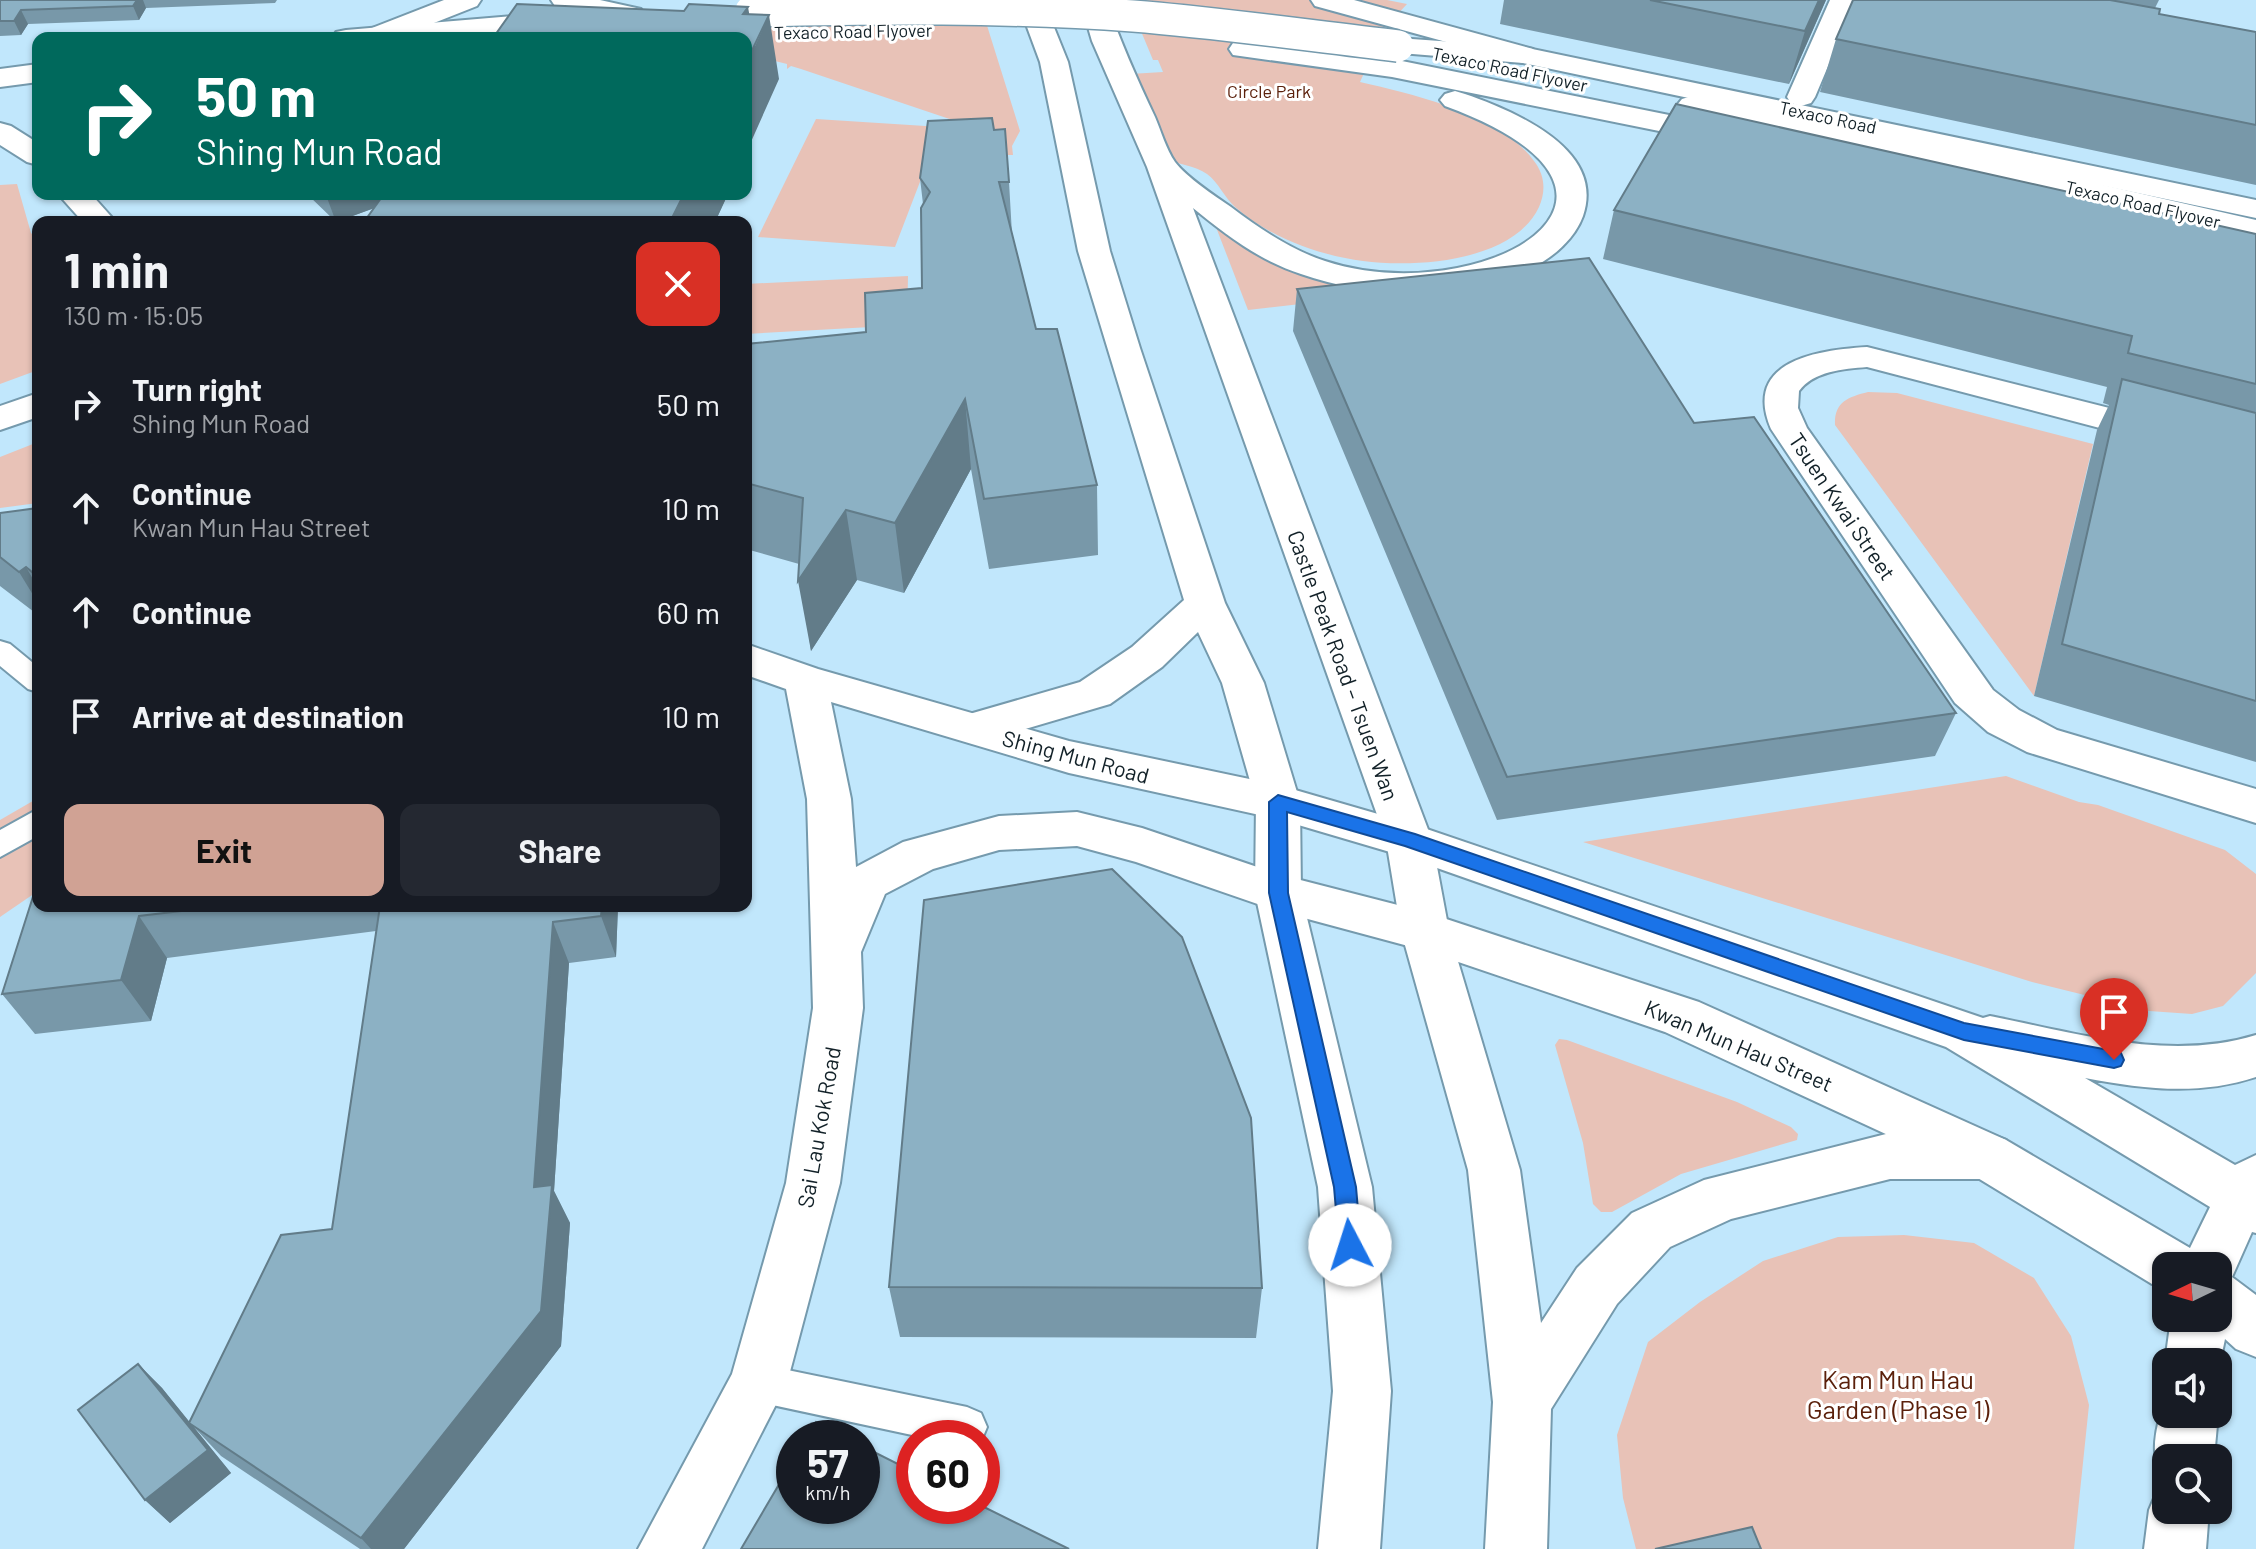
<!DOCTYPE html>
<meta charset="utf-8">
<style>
:root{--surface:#171b24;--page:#242831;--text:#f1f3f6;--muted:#9ea1a6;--accent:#d0a294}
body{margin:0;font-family:Barlow,sans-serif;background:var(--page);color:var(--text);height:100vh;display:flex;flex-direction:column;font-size:30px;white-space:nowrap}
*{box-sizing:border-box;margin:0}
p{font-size:26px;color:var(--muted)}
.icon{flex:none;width:44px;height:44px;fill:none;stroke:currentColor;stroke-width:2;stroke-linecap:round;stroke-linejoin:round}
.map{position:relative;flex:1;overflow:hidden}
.sheet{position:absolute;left:32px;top:216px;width:720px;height:696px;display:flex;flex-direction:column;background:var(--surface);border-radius:16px;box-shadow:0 2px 6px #0004}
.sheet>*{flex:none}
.banner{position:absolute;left:32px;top:32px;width:720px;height:168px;border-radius:16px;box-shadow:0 2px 6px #0004;background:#00695c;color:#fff;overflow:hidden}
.needle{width:52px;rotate:265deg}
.fabs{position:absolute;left:2152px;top:1252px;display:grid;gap:16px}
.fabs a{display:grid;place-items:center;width:80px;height:80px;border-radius:16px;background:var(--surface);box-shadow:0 2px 6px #0004;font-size:40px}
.speed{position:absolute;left:776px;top:1420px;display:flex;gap:16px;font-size:40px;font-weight:700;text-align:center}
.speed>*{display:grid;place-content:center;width:104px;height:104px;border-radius:50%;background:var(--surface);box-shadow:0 2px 6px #0004;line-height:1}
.speed small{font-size:20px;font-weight:400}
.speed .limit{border:12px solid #d22;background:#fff;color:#111}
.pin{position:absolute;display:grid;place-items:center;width:68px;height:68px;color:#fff;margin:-82px -34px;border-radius:50% 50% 50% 0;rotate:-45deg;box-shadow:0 0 8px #0007}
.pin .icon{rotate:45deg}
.me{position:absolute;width:88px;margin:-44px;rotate:355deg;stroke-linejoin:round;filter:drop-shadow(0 0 6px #0008)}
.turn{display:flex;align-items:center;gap:28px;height:168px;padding:0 32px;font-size:36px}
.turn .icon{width:104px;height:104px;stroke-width:2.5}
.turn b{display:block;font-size:56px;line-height:68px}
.round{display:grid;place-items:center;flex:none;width:84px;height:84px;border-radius:16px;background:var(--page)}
.overview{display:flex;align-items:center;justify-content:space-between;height:136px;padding:0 32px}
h1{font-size:48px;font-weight:700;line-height:60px}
.button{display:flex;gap:16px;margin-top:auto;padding:16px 32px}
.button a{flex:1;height:92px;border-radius:16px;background:var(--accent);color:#111;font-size:32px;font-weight:700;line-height:92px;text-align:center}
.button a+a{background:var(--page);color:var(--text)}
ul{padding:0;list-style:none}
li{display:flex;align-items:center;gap:24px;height:104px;padding:0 32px}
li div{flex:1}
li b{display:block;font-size:30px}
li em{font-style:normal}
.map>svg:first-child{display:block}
.green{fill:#e8c2b7}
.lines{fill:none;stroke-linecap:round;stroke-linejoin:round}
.lane-casing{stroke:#759aad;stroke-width:4}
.street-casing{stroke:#759aad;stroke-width:4}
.secondary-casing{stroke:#759aad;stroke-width:4}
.primary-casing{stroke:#759aad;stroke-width:4}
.lane{fill:#fff;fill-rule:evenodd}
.street{fill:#fff;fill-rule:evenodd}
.secondary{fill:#fff;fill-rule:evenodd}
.primary{fill:#fff;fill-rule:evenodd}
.primary-bridge-casing{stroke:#759aad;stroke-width:34;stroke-linecap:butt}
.primary-bridge{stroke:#fff;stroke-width:31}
.wall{fill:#7898a9}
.shaded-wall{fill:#627c89}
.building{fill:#8cb1c4;stroke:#627c89;stroke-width:2}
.route{fill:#1a73e8;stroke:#114b97;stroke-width:2}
.labels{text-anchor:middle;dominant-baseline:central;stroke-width:6;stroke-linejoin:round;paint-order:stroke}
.far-street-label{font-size:18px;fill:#122128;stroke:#fff}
.far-park-label{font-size:18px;fill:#5b200b;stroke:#fff}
.street-label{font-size:22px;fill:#122128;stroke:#fff}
.near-park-label{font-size:26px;fill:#5b200b;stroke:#fff}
</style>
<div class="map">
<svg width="2256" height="1549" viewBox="0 0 2256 1549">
<rect width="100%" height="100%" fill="#c1e7fc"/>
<path class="green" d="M754 0H979L1020 131 1012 146 1013 155H1006V138L801 69 791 66 787 69V64L771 60Z
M1128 0H1387L1407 4 1384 29 1360 82C1413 94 1501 115 1534 161 1545 175 1546 191 1539 207 1513 262 1416 268 1363 261 1317 255 1269 237 1235 207 1225 198 1218 182 1207 174 1196 166 1175 163 1161 158L1130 74 1163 72 1158 60H1153Z
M816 119 941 127 895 247 758 237Z
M17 184 31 233 38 240V370L0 384V185Z
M1214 222 1275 265 1311 277 1414 291 1248 310Z
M908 276 907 325 746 334V284Z
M1868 392 1897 393 2093 444 2034 696 1835 425C1834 402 1848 397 1868 392Z
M38 442V503L0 508V457Z
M2006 776 2079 802 2098 805 2225 850 2256 874V973L2223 1006 2192 1014 2149 1011 2032 982 1583 842Z
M38 798V891L0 917V820Z
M1559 1039 1567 1040 1737 1102 1791 1127 1798 1134 1797 1140 1681 1174 1612 1212H1601L1593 1204 1583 1143 1555 1045Z
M1904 1235 1974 1243 2034 1278 2071 1336 2089 1405 2074 1549H1636L1623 1498 1617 1435 1648 1342 1700 1302 1763 1261 1838 1237Z"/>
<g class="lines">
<defs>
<path id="lane" d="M0 641 10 644 38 667V692L28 689 0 666Z
M38 809V836L0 857V830Z
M758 1364 967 1407 981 1413 987 1427 982 1439 926 1438 758 1402 744 1396 738 1383 744 1370Z"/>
<path id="street" d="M1830 0H1856L1815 97 1811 103 1801 106 1791 103 1787 97Z
M1867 347 2256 445V469L1867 367C1843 369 1814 371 1799 391L1798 408 1807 428 1993 690 2019 710 2057 730 2256 789V823L2027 752 1988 732 1955 703 1771 429C1742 361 1817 350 1867 347Z"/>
<path id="secondary" d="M444 0H481L477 6 396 38H371L368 34 372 28Z
M551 0H600L641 9 645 15 641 21 631 23 555 6Z
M1398 38 1523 47 2256 200V218L1523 63 1388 52 1384 46 1388 40Z
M0 123 11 126 38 143V165L27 162 0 145Z
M58 194H91L116 222H83Z
M38 393V417L0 430V406Z
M746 644 818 669 1069 741 1278 785 1409 823 1983 1018 1990 1016C2077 1033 2169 1062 2256 1035V1077C2199 1096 2143 1089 2085 1078L2235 1165 2256 1155V1233L2252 1232 2232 1277 2256 1295V1357L2236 1349 2225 1339 2218 1372V1362H2165L2171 1318H2218V1266H2166V1290L2152 1284 1968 1172 1665 1032 1423 950 1278 911 1136 862 1077 846 999 850 933 869 885 894 861 952 863 1008 840 1183 787 1383 702 1549H638L732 1374 786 1183 813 1008 807 799 786 689 746 675ZM831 702 1069 773 1278 819 1400 855 1946 1047 2210 1207 2190 1248 2006 1140 1699 1002 1425 912 1281 875 1142 828 1077 812 999 816 903 842 856 867 851 799Z
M2166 1400V1414H2218L2214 1458H2166V1480C2147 1461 2156 1423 2166 1400Z
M2166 1485V1510H2209L2206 1549H2144L2149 1510 2158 1489Z"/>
<path id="primary" d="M1017 0H1043L1068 62 1110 251 1140 348 1225 603 1264 683 1300 802 1301 893 1372 1187 1391 1391 1380 1549H1318L1333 1391 1318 1187 1255 893 1256 802 1222 683 1198 632 1162 667 1110 704 974 744 959 739 953 728 959 717 1080 682 1132 647 1184 600 1078 251 1040 62Z
M1080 0H1106C1120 41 1137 79 1155 117 1161 131 1166 149 1175 162 1186 177 1215 196 1231 207 1260 229 1291 250 1325 261 1477 311 1690 196 1445 106L1440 100 1445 94 1455 91 1465 94C1514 111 1606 149 1583 216 1575 238 1554 257 1533 267 1463 301 1373 299 1301 274 1260 261 1226 235 1193 208L1432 840 1449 931 1520 1170 1541 1323 1577 1268 1632 1213 1704 1180 1890 1133H1987L2006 1140 2013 1156 2006 1172 1987 1179H1890L1731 1219 1670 1247 1617 1304 1551 1409 1547 1549H1485L1493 1402 1468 1170 1401 931 1386 840 1147 167 1092 41Z
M1311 0H1354L1533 49 1537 55 1533 61 1523 63 1315 6Z
M560 12 570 14 574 20 570 26 444 38H332L336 32 346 30Z
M1243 41 1392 59 1674 116 1733 125 1737 131 1733 137 1722 140 1674 134 1392 77 1233 55 1229 49 1233 43Z
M38 64V82L0 87V69Z
M1692 96 1920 143 2256 220V240L1920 161 1682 111 1677 105 1682 99Z"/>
</defs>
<use href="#lane" class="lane-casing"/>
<use href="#street" class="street-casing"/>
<use href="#secondary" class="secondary-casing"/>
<use href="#primary" class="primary-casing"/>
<use href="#lane" class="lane"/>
<use href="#street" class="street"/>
<use href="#secondary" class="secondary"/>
<use href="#primary" class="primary"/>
<defs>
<path id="primary-bridge" d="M751 11C878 8 1006 7 1133 16 1222 23 1310 36 1398 46"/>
</defs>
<use href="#primary-bridge" class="primary-bridge-casing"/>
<use href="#primary-bridge" class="primary-bridge"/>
</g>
<path class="wall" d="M0 0H277L275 3 146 8 139 20 28 24 21 35 0 36Z
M1504 0H1826L1789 84 1500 24Z
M1853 0H2159L2155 8 2159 14 2256 32V185L1820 92 1836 39Z
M994 130 1009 182 1012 234 1036 329 1097 485 1098 555 989 569 971 469 904 593 857 580 811 651 799 564 746 549V344L866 332 922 288 923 204 920 178Z
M307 194H728L715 222 374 208 336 222Z
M1614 210 2256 234V762L2034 696 2097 430 2109 405 2103 403 2107 387 1603 259Z
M1297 289 1694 423 1956 713 1935 756 1497 820 1293 331Z
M38 508V615L0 586V513Z
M38 906H618L616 957 569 963 554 1191 570 1223 561 1346 404 1549H360L221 1456 193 1426 231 1473 170 1523 145 1500 138 1364 162 1388 189 1422 332 1229 376 931 167 958 151 1021 35 1034 2 994Z
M889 1287 1262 1288 1256 1338 900 1337Z"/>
<path class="shaded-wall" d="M137 0H143L146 8 139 20 133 6Z
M1819 0H1826L1789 84 1805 31Z
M748 7 755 46 769 15 779 79 746 153V63L743 14Z
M21 10 28 24 21 35 14 21Z
M328 194H404L405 197 336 222 326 195Z
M684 194H728L715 222H670Z
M965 399 971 469 904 593 895 523Z
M846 510 857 580 811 651 798 581Z
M26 567 38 588V603L19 572Z
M602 906H618L616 957 601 916Z
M139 916 167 958 151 1021 121 980Z
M553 922 569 963 554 1191 570 1223 561 1346 404 1549H371L361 1538 534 1187Z
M138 1364 162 1388 231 1473 170 1523 145 1500Z"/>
<path class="building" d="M0 0H137L133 6 21 10 14 21H0Z
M1650 0H1819L1805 31Z
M1853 0H2110L2160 9 2159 14 2256 32V125L1836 39Z
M517 4 684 11 689 4 748 7 743 14 769 15 746 63V38H493Z
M1676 104 2256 234V384L2128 353 2132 336 1614 210Z
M992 118 994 130 1005 129 1009 182H999L1036 329H1057L1097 485 984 499 965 399 895 523 846 510 798 581 803 498 746 483V344L866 332 865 293 922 288 921 208 930 192 920 178 928 121Z
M384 194H684L670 222H364Z
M1589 258 1694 423 1754 417 1956 713 1507 777 1297 289Z
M2122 379 2256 413V701L2062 644Z
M38 508V577L26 567 19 572 0 557V513Z
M1112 869 1182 937 1251 1118 1262 1288 889 1287 924 900Z
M38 881V906H224L139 916 121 980 2 994Z
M380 906H602L601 916 553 922 534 1187 552 1185 541 1311 361 1538 189 1423 281 1235 332 1229Z
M138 1364 208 1450 145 1500 78 1410Z
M816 1422 847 1438H806Z
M862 1446 914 1472V1506H982L1069 1549H741L794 1459V1506H862Z
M1752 1527 1761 1549H1655Z"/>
<path class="route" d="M1278 795 1415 834 1964 1023 2114 1051 2121 1053 2124 1060 2121 1066 2114 1068 1964 1040 1405 846 1287 812 1288 893 1356 1187 1361 1245 1358 1252 1350 1255 1342 1252 1339 1245 1334 1187 1269 893V802Z"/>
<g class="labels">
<g class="far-street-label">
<text transform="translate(853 31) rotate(-1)">Texaco Road Flyover</text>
<text transform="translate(1510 69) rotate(12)">Texaco Road Flyover</text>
<text transform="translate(1828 117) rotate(12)">Texaco Road</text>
<text transform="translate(2143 204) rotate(13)">Texaco Road Flyover</text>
</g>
<g class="far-park-label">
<text x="1269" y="91">Circle Park</text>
</g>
<g class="street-label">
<text transform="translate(1843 506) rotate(56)">Tsuen Kwai Street</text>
<text transform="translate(1344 665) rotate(70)">Castle Peak Road – Tsuen Wan</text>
<text transform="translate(1076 756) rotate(15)">Shing Mun Road</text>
<text transform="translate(1739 1045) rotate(23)">Kwan Mun Hau Street</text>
<text transform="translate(818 1127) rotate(-80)">Sai Lau Kok Road</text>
</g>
<g class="near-park-label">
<text x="1898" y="1378">Kam Mun Hau<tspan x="1898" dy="30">Garden (Phase 1)</tspan></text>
</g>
</g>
</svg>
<div class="fabs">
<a><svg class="needle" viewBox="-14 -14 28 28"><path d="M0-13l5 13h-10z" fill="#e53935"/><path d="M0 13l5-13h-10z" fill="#9ea1a6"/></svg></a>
<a><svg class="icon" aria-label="sound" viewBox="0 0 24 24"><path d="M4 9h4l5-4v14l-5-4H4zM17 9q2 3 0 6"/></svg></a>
<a><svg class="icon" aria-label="search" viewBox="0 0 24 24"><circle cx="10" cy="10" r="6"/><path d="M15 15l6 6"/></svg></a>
</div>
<div class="speed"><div>57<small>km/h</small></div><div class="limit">60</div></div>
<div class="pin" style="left:2114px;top:1060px;background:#d93025"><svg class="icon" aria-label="arrive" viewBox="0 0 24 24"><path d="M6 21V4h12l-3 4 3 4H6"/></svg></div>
<svg class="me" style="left:1350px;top:1245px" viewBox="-20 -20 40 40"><circle r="19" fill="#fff"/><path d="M0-13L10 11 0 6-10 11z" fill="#1a73e8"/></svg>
<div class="banner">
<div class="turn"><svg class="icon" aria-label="right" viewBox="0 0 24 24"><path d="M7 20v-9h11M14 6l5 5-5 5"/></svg><div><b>50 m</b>Shing Mun Road</div></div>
</div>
<section class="sheet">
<div class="overview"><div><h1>1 min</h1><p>130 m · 15:05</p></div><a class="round" style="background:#d93025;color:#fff"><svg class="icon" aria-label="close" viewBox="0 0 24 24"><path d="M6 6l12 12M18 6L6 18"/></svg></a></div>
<ul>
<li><svg class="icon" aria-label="right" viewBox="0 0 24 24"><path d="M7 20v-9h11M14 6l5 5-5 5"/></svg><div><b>Turn right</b><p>Shing Mun Road</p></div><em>50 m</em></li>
<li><svg class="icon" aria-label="ahead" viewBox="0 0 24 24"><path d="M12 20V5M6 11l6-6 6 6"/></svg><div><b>Continue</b><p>Kwan Mun Hau Street</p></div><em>10 m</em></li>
<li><svg class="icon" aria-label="ahead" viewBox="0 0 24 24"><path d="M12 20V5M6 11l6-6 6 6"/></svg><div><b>Continue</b></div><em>60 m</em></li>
<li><svg class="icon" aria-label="arrive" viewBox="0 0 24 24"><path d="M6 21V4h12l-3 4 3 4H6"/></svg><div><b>Arrive at destination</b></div><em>10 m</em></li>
</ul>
<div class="button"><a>Exit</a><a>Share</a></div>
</section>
</div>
